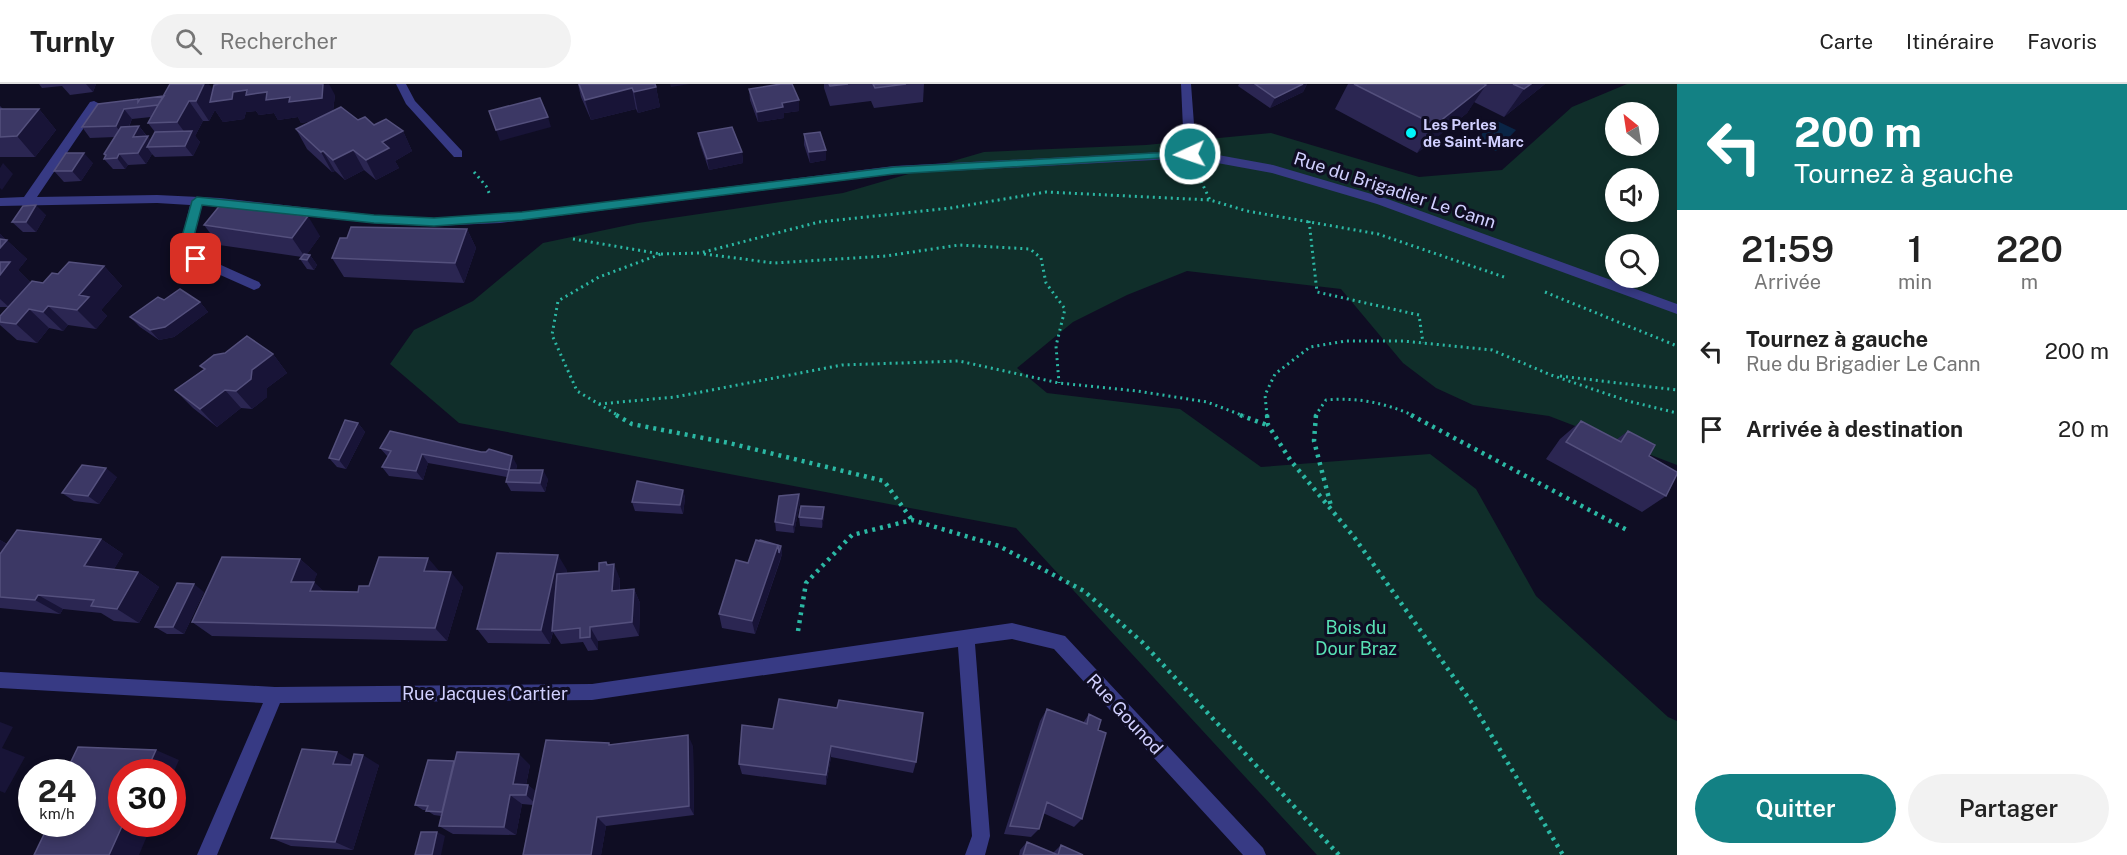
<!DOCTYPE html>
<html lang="fr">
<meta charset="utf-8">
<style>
:root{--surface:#fff;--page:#f2f2f2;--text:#222;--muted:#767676;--line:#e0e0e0;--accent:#138184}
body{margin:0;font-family:"Public Sans",sans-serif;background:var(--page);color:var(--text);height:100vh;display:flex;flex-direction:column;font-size:22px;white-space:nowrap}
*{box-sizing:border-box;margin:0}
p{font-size:20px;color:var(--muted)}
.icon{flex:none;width:33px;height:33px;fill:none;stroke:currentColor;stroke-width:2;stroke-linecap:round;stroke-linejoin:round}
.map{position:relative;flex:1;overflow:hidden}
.side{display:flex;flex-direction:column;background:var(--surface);width:450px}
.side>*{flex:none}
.banner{background:#138184;color:#fff;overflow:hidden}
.needle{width:39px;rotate:330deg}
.controls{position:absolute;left:1605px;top:18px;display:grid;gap:12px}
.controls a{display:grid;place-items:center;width:54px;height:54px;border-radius:50%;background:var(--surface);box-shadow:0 3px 9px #0003;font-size:30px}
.speed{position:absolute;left:18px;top:675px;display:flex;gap:12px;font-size:30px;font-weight:700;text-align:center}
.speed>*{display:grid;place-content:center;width:78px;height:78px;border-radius:50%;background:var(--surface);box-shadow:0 3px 9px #0003;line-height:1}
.speed small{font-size:15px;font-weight:400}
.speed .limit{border:9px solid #d22;background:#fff;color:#111}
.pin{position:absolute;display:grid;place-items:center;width:51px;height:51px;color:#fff;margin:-26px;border-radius:12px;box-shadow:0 3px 9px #0006}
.me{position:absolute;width:66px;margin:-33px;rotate:267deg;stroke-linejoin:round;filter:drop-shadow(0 0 4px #0008)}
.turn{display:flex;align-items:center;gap:21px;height:126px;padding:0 18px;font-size:27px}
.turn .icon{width:78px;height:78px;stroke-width:2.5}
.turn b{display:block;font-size:42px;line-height:51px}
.eta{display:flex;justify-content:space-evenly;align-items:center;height:102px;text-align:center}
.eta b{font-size:36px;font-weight:600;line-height:42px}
.primary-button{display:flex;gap:12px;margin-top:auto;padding:12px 18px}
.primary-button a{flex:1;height:69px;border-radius:36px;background:var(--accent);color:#fff;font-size:24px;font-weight:600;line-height:69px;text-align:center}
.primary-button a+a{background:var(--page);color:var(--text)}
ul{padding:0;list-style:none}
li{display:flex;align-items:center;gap:18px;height:78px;padding:0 18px}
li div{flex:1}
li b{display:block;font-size:22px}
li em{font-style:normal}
header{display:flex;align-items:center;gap:36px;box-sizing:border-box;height:84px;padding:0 30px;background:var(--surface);border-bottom:2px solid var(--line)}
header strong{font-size:28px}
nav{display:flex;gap:33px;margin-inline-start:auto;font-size:21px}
.search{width:420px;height:54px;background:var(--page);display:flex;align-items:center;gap:15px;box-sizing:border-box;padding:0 21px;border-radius:33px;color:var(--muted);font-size:22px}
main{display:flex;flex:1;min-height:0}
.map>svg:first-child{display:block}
.green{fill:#102e2a;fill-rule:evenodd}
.water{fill:#0a2546}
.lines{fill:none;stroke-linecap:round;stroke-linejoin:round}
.path-far1{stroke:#2bb8a4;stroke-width:3;stroke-dasharray:2 4;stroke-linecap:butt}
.path{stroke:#2bb8a4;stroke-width:4.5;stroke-dasharray:3 5;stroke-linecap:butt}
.minor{fill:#373a84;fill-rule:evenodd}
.wall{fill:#2b2652;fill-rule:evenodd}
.shaded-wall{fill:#181437}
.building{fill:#3c3865;stroke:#54507d;stroke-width:1.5}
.route{fill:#138184;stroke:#0c5456;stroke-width:1.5}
.poi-dot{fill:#00f6fb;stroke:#0f0d23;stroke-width:2}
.labels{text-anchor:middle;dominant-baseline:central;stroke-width:6;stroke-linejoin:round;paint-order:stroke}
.far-poi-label{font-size:15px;font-weight:bold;fill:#d1d0ff;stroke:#0f0d23;text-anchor:start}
.street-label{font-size:18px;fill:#d1d0ff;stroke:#0f0d23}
.park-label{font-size:18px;fill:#59e2b5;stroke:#0f0d23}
</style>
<header>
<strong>Turnly</strong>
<div class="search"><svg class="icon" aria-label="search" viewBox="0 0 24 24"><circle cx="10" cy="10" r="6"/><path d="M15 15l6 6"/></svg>Rechercher</div>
<nav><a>Carte</a><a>Itinéraire</a><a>Favoris</a></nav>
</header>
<main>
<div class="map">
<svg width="1677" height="771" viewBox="0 0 1677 771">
<rect width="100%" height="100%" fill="#0f0d23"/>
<path class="green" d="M1627 0H1677V381L1549 332 1473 321 1436 304 1403 279 1341 205 1187 187 1127 211 1073 238 1017 284 1047 309 1180 325 1261 383 1430 370 1476 405 1536 512 1668 633 1677 637V771H1317L1016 444 459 339 390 280 414 246 473 217 543 159 638 139 843 109 984 68 1146 61 1271 49 1419 93 1502 86 1572 23ZM1616 28H1648V62H1616ZM1616 94H1648V128H1616ZM1616 160H1648V194H1616Z"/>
<path class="water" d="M1495 36 1516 46 1496 67 1475 57Z"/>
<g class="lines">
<path class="path-far1" d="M474 88 486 102 490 111
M1201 97 1210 116
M1309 137 1317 208 1419 231 1423 259
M573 155 661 170 599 193 558 217 552 251 577 307 619 332
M661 170 700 169 819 138 951 124 1046 108 1210 116 1247 127 1378 150 1504 193
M704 170 774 179 886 172 959 161 1030 165 1041 174 1046 199 1065 225 1056 262 1059 299
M1545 208 1677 262
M1560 292 1677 306
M599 320 675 313 842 281 959 277 1059 299 1137 307 1207 318 1244 332
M1267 332 1265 311 1275 290 1310 263 1346 257H1403L1492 266 1551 291 1628 317 1677 329
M1315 332 1326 316C1358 313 1385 319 1415 332"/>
<path class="path" d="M616 331 632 340 729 359 884 397 912 436
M1240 331 1267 341
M1267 331 1268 341 1291 377 1354 453 1472 619 1563 771
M1316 331 1314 357 1331 422
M1411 331 1627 446
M798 547 806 499 852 451 912 436 999 462 1084 507 1142 558 1339 771"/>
<path class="minor" d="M396 0H406L415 17 462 67V73H454L406 20Z
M1181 0H1191L1196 67 1273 81 1385 114 1677 220V230L1377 120 1272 89 1190 74 894 90 500 139 434 142 374 139 202 121 193 157 201 172 259 198 261 201 259 204 254 206 191 178 181 157 190 121 157 119 0 122V114L24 113 90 18 94 17 100 20 37 113 157 111 220 114 374 131 434 134 500 131 894 82 1184 67Z
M1012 539 1065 552 1263 764 1266 771H1243L1054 565 1012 555 975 560 990 752 985 771H965L972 752 958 563 592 616 280 619 217 771H197L263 619 0 604V588L275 603 592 600Z"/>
</g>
<path class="wall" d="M39 0H96L93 8 70 11 62 2 42 4Z
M578 0H655L656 3 660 23 638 29 636 25 591 36 581 13Z
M824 0H924L923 18 874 24 871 17 830 22 824 4Z
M1239 0H1307L1303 8 1270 24 1238 2Z
M1348 0H1545L1504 33 1474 18 1467 29 1417 69 1335 25Z
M749 5 799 27 784 29V34L758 38 750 16Z
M212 6 335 11 333 27 358 36 403 47 412 67 395 77 399 84 376 96 364 86 345 96 335 87 332 88 307 65 296 45 312 37 301 39 298 33 278 36 274 29 259 31 256 27 246 28 244 35 223 38 215 26 209 37H203L195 52 200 58 193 72 155 73 152 70 146 80 128 81 125 85H113L104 75 105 73 104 70 115 53 90 54 82 43 139 16ZM151 33 148 39 155 48 150 56 139 42 129 43 132 35Z
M0 22 3 25H39L56 46 35 73H0Z
M698 49 742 68 743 79 709 86 700 60Z
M804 50 826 66V76L810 79 804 61Z
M93 79 81 97 64 98 54 87Z
M46 131 36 148H23L12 138Z
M204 141 320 152 307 170 310 171 317 181 314 186 307 185 300 175 302 173 219 161Z
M467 145 476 164 464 199 344 193 332 174Z
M0 150 27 175 18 186 30 198 23 207 43 199 58 190 104 182 122 202 101 226 107 232 96 245 68 241 63 247 49 244 37 259 17 256 0 241V232L8 223H0Z
M164 216 200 218 208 228 174 253 159 256 140 243 130 233Z
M273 270 287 289 267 304V313L252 325 241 324 217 343 193 324 175 306 204 285 200 282Z
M1581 337 1616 356 1628 347 1649 372 1666 412 1642 428 1546 375 1560 355Z
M358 339 365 348 346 385 337 383 329 374Z
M380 364 517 381 516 386 548 395 545 408 511 407 506 398 507 393 428 379 423 396 389 392 382 383 388 373Z
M117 393 99 420 74 417 62 409Z
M683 406 685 414 683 430 635 427 632 418Z
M799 410 800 418 794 449 776 447 775 438Z
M824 423V432L822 444 800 442 799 433Z
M101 455 123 470 114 485 138 488 159 503 139 539 114 537 101 529 63 525 60 530 0 524V456L7 460Z
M781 462 782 470 780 477 755 550 722 544 719 530 748 479Z
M300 475 317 490 313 498 323 507 358 508 439 487 463 503 447 557 212 552 192 538Z
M606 478 608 481 620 495V506L634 505 640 519 639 552 598 557V566L588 567 583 558 561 560 553 548 550 560 488 559 477 545 567 486 566 490 599 487Z
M204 508 184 550H167L155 543Z
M1047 625 1083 639 1089 630 1098 646 1082 735 1074 743 1043 729 1039 745 1031 753 1004 750 1040 637Z
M742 641 916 678 913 689 831 673 826 701 742 690 739 680Z
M610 661 693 662 694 731 606 742 601 771H523L533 721 522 720 516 751 453 750 439 742 441 732 434 731 426 726H423L415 721 530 681 526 701H528L536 708Z
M352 677 379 681 353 766 291 762 271 754Z
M1027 758 1053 769 1061 761 1083 771H1019L1020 766Z"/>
<path class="shaded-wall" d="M86 0H96L93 8Z
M204 0H209L219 16 233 8 329 0 335 11 332 34 301 39 298 33 278 36 274 29 259 31 256 27 246 28 244 35 223 38 215 26 209 37 196 17Z
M670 0H690L671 3Z
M1303 0H1307L1303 8 1270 24 1275 14Z
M1531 0H1545L1504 33 1524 5Z
M1486 1 1467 29 1417 69 1435 41Z
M656 3 660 23 638 29 634 8Z
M632 4 636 25 591 36 585 16Z
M799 16V27L784 29V34L758 38 757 28 782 19Z
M189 17 203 37 195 52 200 58 193 72 185 62 189 54 177 38Z
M39 25 56 46 35 73 17 52Z
M124 25 132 35 124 53 116 42Z
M548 33 551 43 500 57 496 46Z
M139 42 147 53H133Z
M403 47 412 67 395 77 399 84 376 96 366 76 382 58Z
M148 52 155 63H147L152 70 146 80 138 69Z
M353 66 364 86 345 96 333 76Z
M826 66V76L810 79 809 68Z
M323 67 335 87 332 88 321 68Z
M742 68 743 79 709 86 707 75Z
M84 69 93 79 81 97 72 87Z
M119 70 128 81 125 85 117 74Z
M3 79 13 90 2 106 0 104V84Z
M36 121 46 131 36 148 26 138Z
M308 132 320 152 305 173 292 154Z
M467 145 476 164 464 199 455 179Z
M0 150 27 175 18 186 30 198 10 224 0 215Z
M310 171 317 181 314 186 307 176Z
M104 182 122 202 101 226 107 232 96 245 77 226 79 211Z
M200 218 208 228 174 253 159 256 150 246Z
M48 222 68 241 63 247 43 228Z
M29 225 49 244 37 259 16 240Z
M273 270 287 289 267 304V313L252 325 236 307 252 286Z
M225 306 241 324 217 343 200 325Z
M358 339 365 348 346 385 339 376Z
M422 370 428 379 423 396 416 387Z
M512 372 517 381 514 394 509 386Z
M106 384 117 393 99 420 88 412Z
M543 386 548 395 545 408 540 399Z
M683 406 685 414 683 430 680 421Z
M799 410 800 418 794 449 793 441Z
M824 423V432L822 444V435Z
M101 455 123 470 107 497 84 482Z
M0 456 18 467 0 492Z
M778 461 781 462 782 470 755 550 752 537Z
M558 471 567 486 550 560 541 546Z
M428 474 441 489 424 487Z
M300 475 317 490 308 513 291 498Z
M606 478 613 492 614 480 620 495 619 521 612 507Z
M138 488 159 503 139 539 117 525Z
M451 488 463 503 447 557 435 544Z
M314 498 330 513 310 507Z
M194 500 204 508 184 550 173 543Z
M634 505 640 519 639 552 632 538Z
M38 511 63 525 60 530 35 516Z
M590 543 598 557V566L590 553Z
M0 638 13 643 2 664 25 673 5 709 0 707Z
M688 651 693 662 694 731 689 722Z
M831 662V673L826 701V691Z
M156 666 179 676 172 692V688H146Z
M337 668 354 678 351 690 333 680Z
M519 670 530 681 524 710 513 700Z
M363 671 379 681 353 766 335 758Z
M528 701 539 710 537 721 526 711Z
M510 711 522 720 516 751 504 743Z
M597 733 606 742 601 771H591Z
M123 740H152L139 771H109Z
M437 748 445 752 441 771H432Z"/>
<path class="building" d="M170 0H204L196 17H189L177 38 148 39Z
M219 0H323L322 14 289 18 290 13 266 16 267 8 246 11 247 6 233 8 232 15 210 18 214 1Z
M579 0H655L656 3 634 8 632 4 585 16Z
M781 0H792L799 16 782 19 783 23 757 28 749 5Z
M829 0H848L830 2Z
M873 0H906L875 4Z
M1255 0H1303L1275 14Z
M1354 0H1484L1486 1 1435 41Z
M1513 0H1531L1524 5Z
M164 12 158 21 124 25 116 42 82 43 98 20 138 15V18L140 15Z
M540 14 548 33 496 46 489 27Z
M341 23 358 36 365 33 374 41 386 35 403 47 382 58 389 64 366 76 353 66 333 76 323 67 321 68 296 45Z
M0 25H39L17 52 0 53Z
M139 42 133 53 148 52 138 69 119 70 117 74 104 75 106 71 104 70 121 43Z
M732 43 742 68 707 75 698 49Z
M192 47 185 62 147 63 155 48Z
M820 48 826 66 809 68 804 50Z
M66 69H84L72 87H54Z
M221 120 308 132 292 154 204 141Z
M36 121 26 138H12L23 122Z
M351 143 467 145 455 179 332 174 340 154H347Z
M0 155 7 156 0 164Z
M304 170 310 171 307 176 300 175Z
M0 178H10L0 191Z
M69 178 104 182 79 211 89 213 77 226 48 222 43 228 29 225 16 240 0 238V232L32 197 43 199 52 189 58 190Z
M180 205 200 218 165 243 150 246 130 233 158 213 164 216Z
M247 252 273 270 252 286 251 295 236 307 225 306 200 325 175 306 205 285 200 282 214 271 225 269Z
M345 336 358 339 339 376 329 374Z
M1581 337 1621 358 1628 347 1655 361 1649 372 1677 388V390L1666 412 1566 358Z
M390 347 481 368H486L489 365 512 372 509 386 422 370 416 387 382 383 391 367 380 364Z
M82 381 106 384 88 412 62 409Z
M509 386H543L540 399 506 398Z
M637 397 683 406 680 421 632 418Z
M799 410 793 441 775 438 779 412Z
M801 422 824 423 822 435 799 433Z
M17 446 101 455 84 482 138 488 117 525 91 522 94 516 38 511 35 516 0 513V470Z
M756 456 778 461 752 537 719 530 736 476 748 479Z
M760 456 781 462 779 469 778 461 759 457Z
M497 469 558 471 541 546 477 545Z
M222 473 300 475 291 498H314L310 507 358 508 359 502H369L379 473 428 474 424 487 451 488 435 544 192 538Z
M606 478 607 481 614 480 612 507 634 505 632 538 590 543V553L580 554V544L552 547 557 490 599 487V479Z
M177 499 194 500 173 543H155Z
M779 615 837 624 839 616 923 629 916 678 831 662 826 691 739 680 742 641 773 645Z
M1047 625 1087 640 1089 630 1101 636 1098 646 1106 649 1082 735 1047 718 1039 745 1010 742Z
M688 651 689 722 597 733 591 771H523L546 656 609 659V661Z
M78 663 156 666 146 688H122V740H123L109 771H34L49 740H82V688H66Z
M302 665 337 668 333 680 351 681 354 670 363 671 335 758 271 754Z
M457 668 519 670 513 700 528 701 526 711H510L504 743 439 742Z
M428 676 454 677 442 728 426 727 428 722 415 721Z
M421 748H437L432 771H415Z
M1027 758 1058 771 1061 761 1083 771H1023Z"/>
<path class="route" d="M1190 67 1195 70 1193 72 894 90 522 136 434 142 374 139 202 121 193 156 202 175 200 178H192L181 156 192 117 197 113 374 131 434 134 522 128 894 83Z"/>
<circle class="poi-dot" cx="1411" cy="49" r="6"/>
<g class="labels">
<g class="far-poi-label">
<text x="1423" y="40">Les Perles<tspan x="1423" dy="17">de Saint-Marc</tspan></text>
</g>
<g class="street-label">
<text transform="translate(1395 106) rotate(18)">Rue du Brigadier Le Cann</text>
<text x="485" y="609">Rue Jacques Cartier</text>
<text transform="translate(1125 630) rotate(47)">Rue Gounod</text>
</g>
<g class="park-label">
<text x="1356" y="543">Bois du<tspan x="1356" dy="21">Dour Braz</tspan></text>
</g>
</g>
</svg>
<div class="controls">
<a><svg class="needle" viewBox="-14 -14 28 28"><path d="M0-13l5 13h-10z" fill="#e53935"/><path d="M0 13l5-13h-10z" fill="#767676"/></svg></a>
<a><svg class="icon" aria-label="sound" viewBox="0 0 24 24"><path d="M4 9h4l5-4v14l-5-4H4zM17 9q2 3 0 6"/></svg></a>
<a><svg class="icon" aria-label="search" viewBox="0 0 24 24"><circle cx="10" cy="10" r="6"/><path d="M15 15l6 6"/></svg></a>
</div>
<div class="speed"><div>24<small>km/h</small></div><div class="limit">30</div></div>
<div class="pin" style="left:196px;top:175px;background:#d93025"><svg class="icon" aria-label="arrive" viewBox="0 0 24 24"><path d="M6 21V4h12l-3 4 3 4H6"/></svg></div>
<svg class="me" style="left:1190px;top:70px" viewBox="-20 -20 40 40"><circle r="17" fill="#138184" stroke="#fff" stroke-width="3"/><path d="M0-11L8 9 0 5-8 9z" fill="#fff"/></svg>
</div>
<section class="side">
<div class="banner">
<div class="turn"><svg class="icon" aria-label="left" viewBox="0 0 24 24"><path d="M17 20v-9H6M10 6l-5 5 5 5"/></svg><div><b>200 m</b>Tournez à gauche</div></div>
</div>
<div class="eta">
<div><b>21:59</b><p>Arrivée</p></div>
<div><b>1</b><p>min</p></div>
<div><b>220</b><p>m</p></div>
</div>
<ul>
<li><svg class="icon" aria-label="left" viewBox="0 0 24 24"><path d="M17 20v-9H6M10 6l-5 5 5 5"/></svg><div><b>Tournez à gauche</b><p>Rue du Brigadier Le Cann</p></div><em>200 m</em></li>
<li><svg class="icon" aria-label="arrive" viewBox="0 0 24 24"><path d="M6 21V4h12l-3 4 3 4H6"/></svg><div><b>Arrivée à destination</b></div><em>20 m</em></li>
</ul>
<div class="primary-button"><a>Quitter</a><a>Partager</a></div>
</section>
</main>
